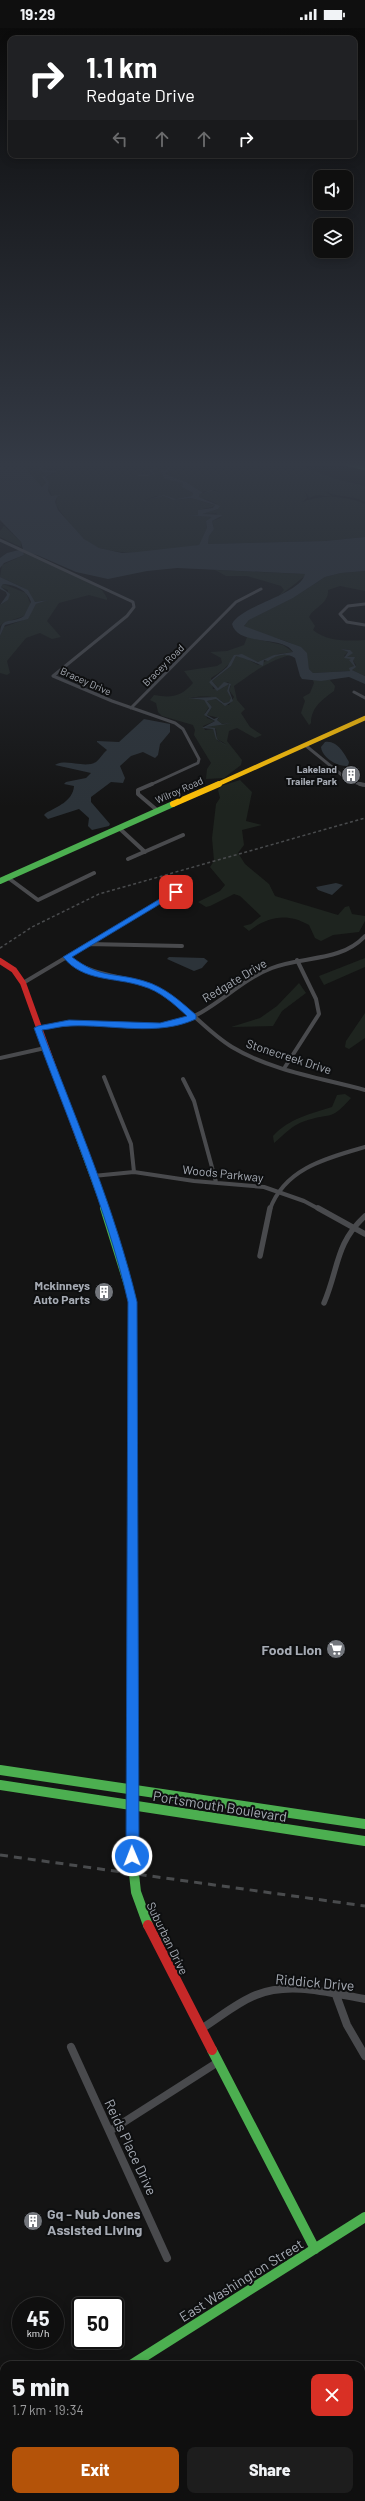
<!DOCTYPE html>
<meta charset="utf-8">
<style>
:root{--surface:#0f0f0f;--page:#1d1d1d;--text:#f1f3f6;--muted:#9b9c9e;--line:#2f2f2f;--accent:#b45309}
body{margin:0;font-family:Barlow,sans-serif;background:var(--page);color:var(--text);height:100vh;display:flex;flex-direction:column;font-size:15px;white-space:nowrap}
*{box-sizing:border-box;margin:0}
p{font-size:13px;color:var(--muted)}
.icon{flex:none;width:22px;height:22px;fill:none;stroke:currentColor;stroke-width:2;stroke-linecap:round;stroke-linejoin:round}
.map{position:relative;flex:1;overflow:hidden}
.side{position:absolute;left:0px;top:2333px;width:365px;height:140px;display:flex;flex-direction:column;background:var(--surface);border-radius:12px 12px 0 0;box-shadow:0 2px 10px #0003,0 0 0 1px var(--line)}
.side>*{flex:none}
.guide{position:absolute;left:8px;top:8px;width:349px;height:122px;border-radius:8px;box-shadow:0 2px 10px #0003,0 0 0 1px var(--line);background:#202124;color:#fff;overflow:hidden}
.fabs{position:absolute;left:313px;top:142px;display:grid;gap:8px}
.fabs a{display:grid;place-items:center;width:40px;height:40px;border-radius:8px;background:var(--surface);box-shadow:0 2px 10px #0003,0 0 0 1px var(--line);font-size:20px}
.speed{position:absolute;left:12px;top:2269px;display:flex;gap:8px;font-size:20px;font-weight:700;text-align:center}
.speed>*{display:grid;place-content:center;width:52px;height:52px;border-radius:50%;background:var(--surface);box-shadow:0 2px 10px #0003,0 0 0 1px var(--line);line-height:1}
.speed small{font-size:10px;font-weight:400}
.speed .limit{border:2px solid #111;border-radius:6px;background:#fff;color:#111}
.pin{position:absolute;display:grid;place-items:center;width:34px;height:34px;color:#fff;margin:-17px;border-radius:8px;box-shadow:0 2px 6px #0006}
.me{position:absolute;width:44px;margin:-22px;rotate:359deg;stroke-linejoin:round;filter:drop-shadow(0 0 3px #0008)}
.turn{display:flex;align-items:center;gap:14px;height:84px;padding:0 12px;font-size:18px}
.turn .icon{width:52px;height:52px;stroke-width:2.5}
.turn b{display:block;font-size:28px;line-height:34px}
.lanes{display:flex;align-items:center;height:38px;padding:0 12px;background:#0003;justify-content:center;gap:20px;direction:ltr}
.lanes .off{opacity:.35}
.round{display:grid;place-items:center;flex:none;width:42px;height:42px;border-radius:8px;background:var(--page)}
.headline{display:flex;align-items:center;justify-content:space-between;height:68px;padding:0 12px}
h1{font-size:24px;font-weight:800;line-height:30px}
.primary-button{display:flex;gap:8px;margin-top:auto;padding:8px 12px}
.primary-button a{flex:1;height:46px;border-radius:8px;background:var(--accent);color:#fff;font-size:16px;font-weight:800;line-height:46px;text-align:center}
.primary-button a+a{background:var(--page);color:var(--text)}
.status{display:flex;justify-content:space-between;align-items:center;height:28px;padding:0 20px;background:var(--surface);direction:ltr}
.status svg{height:11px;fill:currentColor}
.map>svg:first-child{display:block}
.green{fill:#1e241f}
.water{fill:#2c3339}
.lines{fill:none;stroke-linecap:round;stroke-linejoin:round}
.street-far3{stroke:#494a4d;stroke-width:3}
.street-far2{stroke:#494a4d;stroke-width:4}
.street-far1{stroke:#494a4d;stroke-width:5.5}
.street{stroke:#494a4d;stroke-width:8}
.fast-far3{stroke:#4caf50;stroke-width:4.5}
.fast-far2{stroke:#4caf50;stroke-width:6}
.fast-far1{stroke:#4caf50;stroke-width:8}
.fast{stroke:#4caf50;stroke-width:10}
.slow-far2{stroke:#ffc107;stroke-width:4.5}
.slow-far1{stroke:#ffc107;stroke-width:6}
.slow{stroke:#ffc107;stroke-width:8}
.jam-far1{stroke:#c62828;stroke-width:6}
.jam{stroke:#c62828;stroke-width:10}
.rail-far1{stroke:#494b4d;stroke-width:1.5;stroke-dasharray:3 2.5;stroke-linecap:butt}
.rail{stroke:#494b4d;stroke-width:3;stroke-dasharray:8 6;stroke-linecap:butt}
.route{fill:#1a73e8;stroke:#114b97}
.labels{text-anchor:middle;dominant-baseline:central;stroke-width:4;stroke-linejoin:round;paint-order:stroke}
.far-street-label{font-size:10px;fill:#a6abb4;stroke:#0e0f10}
.far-poi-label{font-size:10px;font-weight:bold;fill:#a6abb4;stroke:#0e0f10;text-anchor:end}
.street-label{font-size:12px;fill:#a6abb4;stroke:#0e0f10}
.poi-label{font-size:12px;font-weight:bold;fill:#a6abb4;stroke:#0e0f10;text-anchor:end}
.near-poi-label{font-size:14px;font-weight:bold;fill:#a6abb4;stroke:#0e0f10;text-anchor:end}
.near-street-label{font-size:14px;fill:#a6abb4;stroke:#0e0f10}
</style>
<div class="status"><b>19:29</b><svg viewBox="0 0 49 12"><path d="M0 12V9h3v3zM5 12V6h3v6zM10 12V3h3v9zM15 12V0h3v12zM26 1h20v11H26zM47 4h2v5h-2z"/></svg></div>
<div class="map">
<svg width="365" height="2473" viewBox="0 0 365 2473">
<rect width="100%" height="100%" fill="#141414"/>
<path class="green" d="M19 433H53L38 442 53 444 42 450 46 455 42 459Z
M59 433H168L165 443 159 440 149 441 153 445 146 447 139 445V447L148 448 155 444 150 442 159 441 163 448 183 455 182 459 193 465 192 469 176 471 166 468H156L142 473 164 468 173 472 191 470 216 478 198 482V487H192L213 489 206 493 207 501 199 517C173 523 105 532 85 512 74 501 64 489 56 477L57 469 60 468 53 469C48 463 49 455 45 449L56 445 54 442 41 441Z
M172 433H192L204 439 214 433H289L336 451 365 458V474C351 466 335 471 322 461L333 469 317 467 309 470 305 463 307 470 301 475C318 466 348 468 365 476V509L325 513 208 516 209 508 214 499 212 493 221 490 216 485 202 486 218 481 216 475 199 469V466L212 463 221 465 236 464 221 465 215 462 199 464 188 456 165 446Z
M4 498 21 514V519L0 509V503Z
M22 524 90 554 102 562 107 570V572L89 567 59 575 47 593 61 609 52 611 40 605 26 610 7 633 10 645 7 647 0 645V608L4 599 26 591 36 576 47 572 35 574 22 559 0 549 2 537 24 527Z
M215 542 305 546V548L278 569 284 562 281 558 247 548H226Z
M365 543V563L340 558 328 562C329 576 314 579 309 589L315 598 313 602C328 614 347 613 365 612V648L352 642 356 637 353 633 354 629H347L350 622 342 621 348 624 344 628 352 631 354 638 350 643 313 645 309 641C307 607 266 613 244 598L249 592 293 570 325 549 341 545Z
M3 556 26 565 31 577 24 588 3 595 0 598V577L8 572V562L1 559Z
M247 609 283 617 293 624 278 626 258 634 238 626C230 635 222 644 211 650L213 661 223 660 225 656H229L227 663 232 670 229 674 224 675C216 667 201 668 190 670L204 672 209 679 205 685 207 690 215 693 203 698 205 702 213 701 218 713 226 716 217 711 216 701 205 699C213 695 223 697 232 695L222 696 217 692 219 690 207 687 212 679 207 673 216 671 222 676 229 677 234 669 229 662 231 658 228 654 218 660 212 653 231 638 236 628H242L258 637 278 627H290C268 633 252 645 234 658L237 672 245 681 241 685 250 699 262 707 255 710 237 700 229 703 227 713 242 732 241 737 224 750 206 751 207 741 211 735 194 707 195 702 193 697 162 688 158 684 156 675 150 672 154 667C171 670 181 669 193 655L184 643 217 638 222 635 221 630 210 624 227 623 244 617Z
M313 652H330L335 658 334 663C323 671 311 679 311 695L309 697 301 685 305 673 303 669 310 665 314 655Z
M240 752 252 764 246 793 262 797 242 802 244 817 238 825 245 836 269 856 275 868 338 887 345 879 349 878 352 886 365 888V893L359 904 333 907 321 913 315 910 309 897C287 885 269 888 249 903L243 898 251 896 261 888 240 868 234 866 210 878 206 879 198 874 220 863 225 857 210 839 214 833 212 810 216 776 220 770 218 762 221 758Z
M365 930V939L324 957 319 948Z
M299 955 306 965 282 983 273 998 231 999 260 990 277 978Z
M365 985V1010L349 1021 345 1019 346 1013Z
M345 1066 351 1070C330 1094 331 1084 305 1093 292 1097 284 1107 274 1115L273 1108C290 1090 310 1086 332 1079L337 1067Z"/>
<path class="water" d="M0 433H19L42 459 46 455 42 449 53 444H42L38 441 53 433H59L41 441 57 443 45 449 49 454 48 463 51 468 61 467 57 469 55 474 58 482 84 511 99 520 122 525 137 524 199 517 207 500 206 493 212 489 188 487H198V482L213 480 215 477 191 470 173 472 164 468 141 473 164 467 176 471 192 468 193 465 182 459 183 455 165 451 159 441 150 442 156 445 148 448H137L139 445 146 447 153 445 148 442 156 439 165 443 168 433H172L169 437 171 441 165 446 186 454 203 465 211 462 221 465 237 464 221 465 212 463 199 466V469L220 478 218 481 202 486 223 487 212 493 214 501 209 508 208 516 325 513 365 509V543L341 545 325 549 293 570 249 592 244 598 301 619 307 625 309 641 313 645 350 643 349 640 354 638 349 632 351 631 344 630 348 624 341 621 350 622 353 625 347 629H355L353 633 356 639 352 642 365 648V656L349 649 321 653 302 651 300 648 295 630C286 624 276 627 268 633L264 632 263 638C262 637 238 628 236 628L231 638 212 653 218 660 224 654 231 656 229 662 233 673 225 678 216 671 207 673 212 679 207 687 214 691 219 689 217 692 222 696 233 695 206 699 215 700 217 711 228 719 216 711 213 701 202 700 215 693 204 687 209 680 204 672 188 670 216 669 224 675 229 674 231 670 227 663 229 656 217 663 209 654 227 639 234 627 242 626 258 634 274 627 293 624C284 607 238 619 232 596 241 577 300 567 305 546L177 540 147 543 108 551 76 544 37 527 23 524 24 527 4 535 0 540V530L7 525 23 521 21 514 0 492Z
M0 549 28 562 35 574 48 572 36 576 28 591 5 597 0 608C0 586 11 597 24 588L31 574C27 562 16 557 3 556L1 559 10 566 8 572 0 577 7 567 6 564 0 561Z
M144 691 170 696V704L160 716 158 727 155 730 143 724 131 728 120 738 125 750 123 755 111 754 91 769V774L110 796 109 798 92 802 88 798 89 790 79 781 48 791 44 787 46 785C57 779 73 773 74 758L64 756 66 754 86 750 91 745 55 737C66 730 84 741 96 734 100 731 103 725 107 722L97 714V713L119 714Z
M325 714C337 712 344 725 349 734L348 738C338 739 322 730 321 719Z
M336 855 343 857 332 867 318 862 316 859Z
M169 929 204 930 208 933 202 940 194 943 167 931Z"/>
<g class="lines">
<path class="street-far3" d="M0 512 133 574 134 579 127 588 53 648 112 673 175 695 183 701 199 731 198 735 150 757
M365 576 348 578 340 586 347 594 365 597
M354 664 365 670
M131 680 236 574 261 561
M305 717 348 752 363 757"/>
<path class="street-far2" d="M152 756 138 762V766L158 783
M360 756 365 757
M119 800 145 824
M128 831 183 807
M7 849 38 872 94 845
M88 916 182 918
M67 929C97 951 124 946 155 960 185 974 204 1002 232 1019 272 1043 321 1050 365 1062
M23 955 176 864
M38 1000C57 997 76 995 96 995 121 996 146 1001 171 996 211 988 235 954 272 940 302 928 341 934 365 908
M0 1030 45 1020
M285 1039 319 986 316 971 297 932
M104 1049 131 1116 134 1144
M183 1051 194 1073 216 1154
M93 1148 134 1144 194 1153 264 1159 304 1173 319 1181
M270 1181C285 1140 327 1130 365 1119"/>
<path class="street-far1" d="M318 1180 365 1206
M260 1228 270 1180
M324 1275C339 1240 335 1216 365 1188"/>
<path class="street" d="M336 1967 347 1997 365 2028
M201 2001C219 1990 236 1975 256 1967 290 1953 330 1965 365 1971
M71 2019 167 2230
M110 2103 218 2034
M124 2469V2473
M251 2469 272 2473
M205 2473 218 2469"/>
<path class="fast-far3" d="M336 433 365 440
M362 433 365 434"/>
<path class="fast-far2" d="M0 853 173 776
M78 1108 105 1181"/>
<path class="fast-far1" d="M104 1180 132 1270V1356
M132 1553 133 1740"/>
<path class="fast" d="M133 1739V1837L136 1864 148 1897
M0 1742 365 1796
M0 1757 365 1813
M212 2022 315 2221
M131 2337 365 2189"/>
<path class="slow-far2" d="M216 757 365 690"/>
<path class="slow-far1" d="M173 776 219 756"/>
<path class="slow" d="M132 1356V1553"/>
<path class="jam-far1" d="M0 933 14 942 23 955 78 1108"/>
<path class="jam" d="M148 1897 212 2022
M0 2419 4 2417"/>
<path class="rail-far1" d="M0 920 32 899 99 866 365 790"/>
<path class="rail" d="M0 1827 365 1878"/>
</g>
<linearGradient id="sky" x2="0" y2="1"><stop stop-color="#0b0b0b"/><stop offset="0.56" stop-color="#343a45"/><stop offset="1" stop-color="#343a45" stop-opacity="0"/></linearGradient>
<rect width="365" height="779" fill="url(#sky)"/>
<path class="route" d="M173 863 180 864 72 929C101 951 114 944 144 953 165 959 180 973 196 987V991C157 1009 111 996 70 998 61 998 52 1001 42 1002 76 1092 115 1181 137 1274L139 1828 137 1833 132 1835 128 1833 126 1828 128 1274C107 1181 67 1090 34 1000L38 998 69 992 160 995 187 988C174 976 160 963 142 958 115 949 83 954 63 929Z"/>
<defs>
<symbol id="building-disc" viewBox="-11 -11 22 22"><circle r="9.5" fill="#73767c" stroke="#0e0f10"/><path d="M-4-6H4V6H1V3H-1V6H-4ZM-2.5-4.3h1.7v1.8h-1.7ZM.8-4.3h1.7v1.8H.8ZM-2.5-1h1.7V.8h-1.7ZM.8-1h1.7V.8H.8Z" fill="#fff"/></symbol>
<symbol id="supermarket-disc" viewBox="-11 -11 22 22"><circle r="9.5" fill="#73767c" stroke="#0e0f10"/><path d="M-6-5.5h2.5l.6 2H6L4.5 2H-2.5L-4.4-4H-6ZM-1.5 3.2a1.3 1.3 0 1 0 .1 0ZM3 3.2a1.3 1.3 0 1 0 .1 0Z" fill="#fff"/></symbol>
</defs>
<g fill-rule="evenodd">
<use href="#building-disc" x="340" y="736" width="22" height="22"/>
<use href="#building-disc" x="93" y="1253" width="22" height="22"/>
<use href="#supermarket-disc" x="325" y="1610" width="22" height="22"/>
<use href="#building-disc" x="22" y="2182" width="22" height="22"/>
</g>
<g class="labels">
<g class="far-street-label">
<text transform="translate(163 637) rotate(-45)">Bracey Road</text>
<text transform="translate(86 653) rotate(24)">Bracey Drive</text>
<text transform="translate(179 762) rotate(-24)">Wilroy Road</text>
</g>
<g class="far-poi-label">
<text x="337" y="741">Lakeland<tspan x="337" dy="12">Trailer Park</tspan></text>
</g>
<g class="street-label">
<text transform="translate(234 952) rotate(-31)">Redgate Drive</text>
<text transform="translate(289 1028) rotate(18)">Stonecreek Drive</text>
<text transform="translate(223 1145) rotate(6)">Woods Parkway</text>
<text transform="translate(168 1910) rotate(64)">Suburban Drive</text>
</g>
<g class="poi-label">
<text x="90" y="1257">Mckinneys<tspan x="90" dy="14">Auto Parts</tspan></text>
</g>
<g class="near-poi-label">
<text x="322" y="1621">Food Lion</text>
<text x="47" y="2185" text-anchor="start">Gq - Nub Jones<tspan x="47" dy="16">Assisted Living</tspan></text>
</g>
<g class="near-street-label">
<text transform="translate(220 1778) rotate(9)">Portsmouth Boulevard</text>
<text transform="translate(315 1954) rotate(5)">Riddick Drive</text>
<text transform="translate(131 2119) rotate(65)">Reids Place Drive</text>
<text transform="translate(241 2252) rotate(-32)">East Washington Street</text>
</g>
</g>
</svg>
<div class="fabs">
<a><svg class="icon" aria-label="sound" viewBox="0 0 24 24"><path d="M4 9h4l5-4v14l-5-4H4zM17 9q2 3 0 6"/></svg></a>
<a><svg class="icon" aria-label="layers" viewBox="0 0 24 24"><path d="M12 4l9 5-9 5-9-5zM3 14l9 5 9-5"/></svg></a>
</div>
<div class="speed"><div>45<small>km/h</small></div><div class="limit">50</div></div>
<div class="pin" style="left:176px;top:864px;background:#d93025"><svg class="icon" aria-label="arrive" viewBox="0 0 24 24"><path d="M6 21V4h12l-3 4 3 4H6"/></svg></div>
<svg class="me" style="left:132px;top:1828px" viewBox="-20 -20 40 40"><circle r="17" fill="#1a73e8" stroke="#fff" stroke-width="3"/><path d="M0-11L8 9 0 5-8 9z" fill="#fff"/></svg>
<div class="guide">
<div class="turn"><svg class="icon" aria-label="right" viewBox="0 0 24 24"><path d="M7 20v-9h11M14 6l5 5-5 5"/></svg><div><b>1.1 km</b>Redgate Drive</div></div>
<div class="lanes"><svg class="icon off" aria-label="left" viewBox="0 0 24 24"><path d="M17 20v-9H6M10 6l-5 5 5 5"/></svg><svg class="icon off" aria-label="ahead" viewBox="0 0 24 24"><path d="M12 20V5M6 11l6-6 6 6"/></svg><svg class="icon off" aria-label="ahead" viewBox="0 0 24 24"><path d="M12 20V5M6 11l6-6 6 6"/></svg><svg class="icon" aria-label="right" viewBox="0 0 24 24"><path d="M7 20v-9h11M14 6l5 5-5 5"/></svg></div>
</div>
<section class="side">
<div class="headline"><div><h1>5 min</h1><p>1.7 km · 19:34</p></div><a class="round" style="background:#d93025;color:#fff"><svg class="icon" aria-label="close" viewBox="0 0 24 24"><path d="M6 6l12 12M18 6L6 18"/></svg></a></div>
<div class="primary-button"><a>Exit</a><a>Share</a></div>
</section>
</div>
